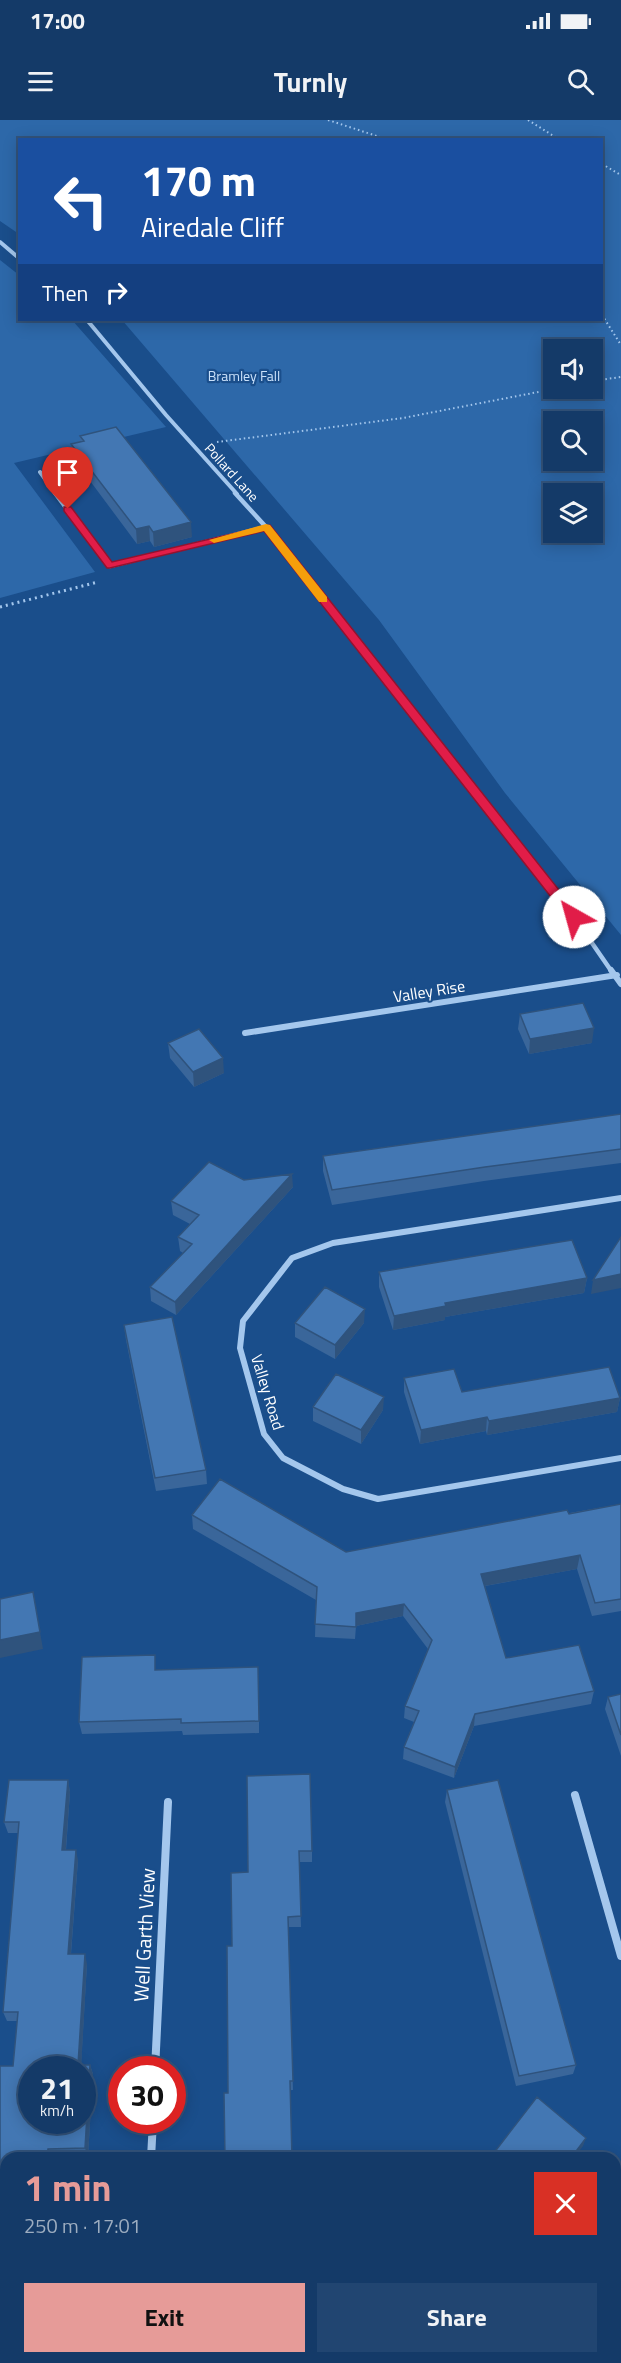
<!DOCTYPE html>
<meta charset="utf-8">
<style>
:root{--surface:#143a68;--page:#214571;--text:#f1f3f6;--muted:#9dadc0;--line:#33547c;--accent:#e69b98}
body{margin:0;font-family:"Titillium Web",sans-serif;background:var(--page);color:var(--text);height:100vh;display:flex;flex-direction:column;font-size:22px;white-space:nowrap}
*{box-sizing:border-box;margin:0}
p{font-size:20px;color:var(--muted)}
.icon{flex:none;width:33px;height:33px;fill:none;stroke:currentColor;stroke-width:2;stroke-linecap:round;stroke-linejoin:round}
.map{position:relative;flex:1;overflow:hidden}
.panel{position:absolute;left:0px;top:2032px;width:621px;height:212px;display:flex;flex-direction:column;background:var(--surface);border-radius:18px 18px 0 0;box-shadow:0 3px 15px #0003,0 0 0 2px var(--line)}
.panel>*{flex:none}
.hud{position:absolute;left:18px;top:18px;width:585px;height:183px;border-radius:0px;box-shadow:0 3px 15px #0003,0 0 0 2px var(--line);background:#1a4fa0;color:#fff;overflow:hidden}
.buttons{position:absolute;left:543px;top:219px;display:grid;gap:12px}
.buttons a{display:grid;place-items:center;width:60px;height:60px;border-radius:0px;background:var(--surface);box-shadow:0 3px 15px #0003,0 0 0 2px var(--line);font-size:30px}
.speed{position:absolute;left:18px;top:1936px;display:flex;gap:12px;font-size:30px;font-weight:700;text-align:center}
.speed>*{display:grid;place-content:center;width:78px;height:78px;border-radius:50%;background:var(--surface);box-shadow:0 3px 15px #0003,0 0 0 2px var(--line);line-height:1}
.speed small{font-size:15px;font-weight:400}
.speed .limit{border:9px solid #d22;background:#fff;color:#111}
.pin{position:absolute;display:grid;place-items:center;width:51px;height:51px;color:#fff;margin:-62px -26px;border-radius:50% 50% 50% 0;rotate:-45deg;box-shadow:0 0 6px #0007}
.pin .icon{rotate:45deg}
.me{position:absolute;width:66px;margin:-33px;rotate:322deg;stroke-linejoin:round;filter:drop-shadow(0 0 4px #0008)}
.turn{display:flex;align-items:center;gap:21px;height:126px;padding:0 24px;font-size:27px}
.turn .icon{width:78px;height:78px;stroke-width:2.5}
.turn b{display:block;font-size:42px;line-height:51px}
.then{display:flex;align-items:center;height:57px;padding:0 24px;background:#0003;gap:12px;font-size:22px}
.round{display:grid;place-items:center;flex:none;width:63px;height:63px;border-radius:0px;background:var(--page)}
.overview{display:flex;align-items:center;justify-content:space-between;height:102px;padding:0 24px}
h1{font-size:36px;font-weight:700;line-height:45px;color:var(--accent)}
.cta{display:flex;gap:12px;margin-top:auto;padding:12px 24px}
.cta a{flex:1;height:69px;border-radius:0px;background:var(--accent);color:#111;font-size:24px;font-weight:700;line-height:69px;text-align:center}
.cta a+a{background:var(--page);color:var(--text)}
.status{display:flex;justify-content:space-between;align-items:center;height:42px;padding:0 30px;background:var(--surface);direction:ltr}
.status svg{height:16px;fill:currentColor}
header{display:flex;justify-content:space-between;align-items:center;height:78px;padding:0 24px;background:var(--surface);font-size:27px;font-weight:700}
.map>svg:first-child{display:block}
.green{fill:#2d68a9;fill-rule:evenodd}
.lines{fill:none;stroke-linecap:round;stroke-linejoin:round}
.path-far1{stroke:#a4c7ed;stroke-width:2;stroke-dasharray:1.5 3;stroke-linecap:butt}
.path{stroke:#a4c7ed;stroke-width:3;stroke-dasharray:2 4;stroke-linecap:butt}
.minor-far3{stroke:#a4c7ed;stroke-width:4}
.minor-far2{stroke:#a4c7ed;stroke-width:4.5}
.minor-far1{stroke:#a4c7ed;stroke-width:6}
.minor{stroke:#a4c7ed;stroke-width:8}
.secondary{fill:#d1e4fa;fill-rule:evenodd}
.wall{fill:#3a669a}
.shaded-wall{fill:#2f537d}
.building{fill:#4377b3;stroke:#2f537d;stroke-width:1.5;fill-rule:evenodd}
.route{fill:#e11d48;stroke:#92132f;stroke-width:1.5}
.slow{fill:#f59e0b}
.labels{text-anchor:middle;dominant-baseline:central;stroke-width:4.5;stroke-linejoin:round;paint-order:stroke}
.far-park-label{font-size:14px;fill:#cae1fa;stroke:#1a4e8b}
.far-street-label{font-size:14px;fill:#fff;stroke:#1a4e8b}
.street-label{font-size:16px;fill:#fff;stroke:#1a4e8b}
.near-street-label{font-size:20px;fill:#fff;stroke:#1a4e8b}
</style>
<div class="status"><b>17:00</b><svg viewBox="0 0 49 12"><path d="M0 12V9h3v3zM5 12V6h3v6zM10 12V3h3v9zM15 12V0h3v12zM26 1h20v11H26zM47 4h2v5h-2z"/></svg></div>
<header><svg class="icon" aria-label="menu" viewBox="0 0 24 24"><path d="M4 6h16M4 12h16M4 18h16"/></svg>Turnly<svg class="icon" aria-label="search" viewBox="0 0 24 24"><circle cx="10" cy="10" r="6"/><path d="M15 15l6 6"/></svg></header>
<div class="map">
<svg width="621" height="2243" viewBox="0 0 621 2243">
<rect width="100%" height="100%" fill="#1a4e8b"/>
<path class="green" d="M0 0H621V815L505 673 379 500 122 200H602V20H20L19 114 0 101ZM554 230H592V268H554ZM554 302H592V340H554ZM554 374H592V412H554Z
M0 140 19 155 20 200H72L166 307 14 343 95 452 0 478Z"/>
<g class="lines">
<path class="path-far1" d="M328 0 389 20
M528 0 560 20
M602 44 621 55
M602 195 621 225
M592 261 621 257
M217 322 403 298 559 268"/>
<path class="path" d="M0 487 98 462"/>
<path class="minor-far3" d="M0 122 20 139
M87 200 166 295 237 374
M40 352 56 374"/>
<path class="minor-far2" d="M55 373 110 446 266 407
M235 373 266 407 574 797 612 852"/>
<path class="minor-far1" d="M611 850 621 864
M245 913 617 855
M621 1078 333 1123 292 1138 243 1201 240 1228 264 1314 283 1338 343 1369 378 1379 621 1338"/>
<path class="minor" d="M575 1675 621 1836
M155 1950 168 1682
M151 2038 153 2001
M89 2243 93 2238"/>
<path class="secondary" d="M621 2204V2228L615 2231V2207Z
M594 2238H614L612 2243H592Z"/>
</g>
<path class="wall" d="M80 316 192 417 154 427 150 421 137 424 73 338 71 324 80 321Z
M520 894 592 923 529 934 518 909Z
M168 923 224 953 194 967 170 938Z
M621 994V1043L484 1061 332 1085 323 1051V1036Z
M244 1060 293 1067 176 1195 151 1181 150 1167 183 1133 180 1131 178 1117 190 1104 173 1095 171 1081Z
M379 1152 587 1158 584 1173 445 1197V1200L393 1210 379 1167Z
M295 1203H364L335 1239 295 1217Z
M124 1205 206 1350 207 1364 156 1371 126 1220Z
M404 1258 462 1272 620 1278 617 1292 487 1315 486 1311 420 1324 404 1272Z
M313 1287 383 1290 361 1324 313 1301Z
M621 1384V1491L592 1496 577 1449 485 1466 506 1538 594 1571 591 1584 474 1606 454 1658 403 1639 404 1627 414 1602 404 1598 405 1586 428 1529 403 1496 356 1506 355 1519 315 1517 316 1480 193 1409 192 1395 346 1432Z
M157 1550 259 1560V1613L183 1615 182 1611 82 1614 79 1602Z
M621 1574V1636L605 1589 608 1577Z
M247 1656 312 1731V1742H299L301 1807H288L293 1970 228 1973 232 1826 248 1752Z
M68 1660 70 1672 66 1730 78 1740 71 1834 87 1844 81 1945H90L93 1954 88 2037 6 2038V2164H0V1946H13L17 1901H7L3 1892 18 1713H8L4 1702Z
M447 1670 576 1945 573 1954 516 1966 445 1682Z
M215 2238H297V2241L216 2243Z"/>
<path class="shaded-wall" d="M191 402 192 417 154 427 153 412Z
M149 406 150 421 137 424 136 409Z
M594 908 592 923 529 934 530 919Z
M223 938 224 953 194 967 193 952Z
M292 1054 293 1067 176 1195 175 1182Z
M621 1154V1168L591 1174 593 1160Z
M587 1158 584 1173 445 1197V1200L393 1210 394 1196 445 1183Z
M365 1189 364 1203 335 1239V1225Z
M384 1277 383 1290 361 1324V1310Z
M620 1278 617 1292 487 1315 489 1301Z
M487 1297 486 1311 420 1324 421 1310Z
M580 1435 577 1449 479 1467 481 1454Z
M33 1472 43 1529 0 1538V1520Z
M404 1484 403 1496 356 1506V1493Z
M475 1594 474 1606 454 1658 455 1647Z
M68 1660 70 1672 65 1740 62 1730Z
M76 1730 78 1740 70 1844 68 1834Z
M85 1834 87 1844 81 1950 78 1945Z
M90 1945 93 1954 88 2037 85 2028Z
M586 2018 583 2026 574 2038H571Z
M48 2029 51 2037V2038H47Z"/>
<path class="building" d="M116 307 191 402 153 412 149 406 136 409 71 324 84 321 80 316Z
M583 883 594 908 530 919 520 894Z
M199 909 223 938 193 952 168 923Z
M621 994V1029L485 1047 332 1070 323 1036Z
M209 1042 244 1060 292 1054 175 1182 150 1167 192 1124 178 1117 199 1095 171 1081Z
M621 1117V1154L593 1160Z
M572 1120 587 1158 445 1183 446 1186 394 1196 379 1152Z
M325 1167 365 1189 335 1225 295 1203Z
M172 1197 206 1350 155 1358 124 1205Z
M609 1247 620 1278 489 1301 487 1297 421 1310 404 1258 454 1249 462 1272Z
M336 1254 384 1277 361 1310 313 1287Z
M220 1359 346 1432 567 1390 569 1394 621 1384V1479L595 1483 580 1435 481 1454 506 1538 579 1525 594 1571 475 1594 455 1647 404 1627 419 1591 405 1586 432 1520 404 1484 356 1493V1507L315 1504 317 1467 192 1395Z
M33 1472 40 1512 0 1520V1479Z
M155 1535V1550L258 1547 259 1601 181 1603V1599L79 1602 82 1537Z
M621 1574V1615L608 1577Z
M310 1654 312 1731H299L301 1796 288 1797 293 1961H290L292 2038H225L224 1973H228L227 1826H232L231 1753 248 1752 247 1656Z
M9 1660H68L62 1730H76L68 1834H85L78 1945H90L85 2028 48 2029 47 2038H6V2157H0V1946H13L18 1892H3L19 1702H4ZM32 1950H82V2001H32Z
M498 1660 576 1945 519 1956 447 1670Z
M537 1977 586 2018 571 2038H490Z"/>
<path class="route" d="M64 387H71L112 442 270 405 578 794V800H569L264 411 110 448H107L64 391Z"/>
<path class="slow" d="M266 404 270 405 327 477V482H319L264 411 214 423 209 420Z"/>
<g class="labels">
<g class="far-park-label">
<text x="244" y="255">Bramley Fall</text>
</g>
<g class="far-street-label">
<text transform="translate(232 352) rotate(48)">Pollard Lane</text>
</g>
<g class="street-label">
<text transform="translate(429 871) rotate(-9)">Valley Rise</text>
<text transform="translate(268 1272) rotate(73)">Valley Road</text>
</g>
<g class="near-street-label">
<text transform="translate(144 1815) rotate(-87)">Well Garth View</text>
</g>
</g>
</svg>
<div class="buttons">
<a><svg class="icon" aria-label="sound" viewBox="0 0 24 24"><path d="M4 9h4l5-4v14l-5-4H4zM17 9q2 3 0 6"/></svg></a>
<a><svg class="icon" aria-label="search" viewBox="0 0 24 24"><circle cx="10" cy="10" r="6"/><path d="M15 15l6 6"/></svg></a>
<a><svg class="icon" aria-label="layers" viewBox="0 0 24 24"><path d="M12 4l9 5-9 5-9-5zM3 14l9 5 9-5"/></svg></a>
</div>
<div class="speed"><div>21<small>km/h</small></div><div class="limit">30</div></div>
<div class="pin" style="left:68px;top:389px;background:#d93025"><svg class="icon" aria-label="arrive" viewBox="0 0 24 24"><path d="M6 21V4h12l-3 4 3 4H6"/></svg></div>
<svg class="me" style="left:574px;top:797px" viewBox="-20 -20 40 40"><circle r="19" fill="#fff"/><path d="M0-13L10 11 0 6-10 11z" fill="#e11d48"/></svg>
<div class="hud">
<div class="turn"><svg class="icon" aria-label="left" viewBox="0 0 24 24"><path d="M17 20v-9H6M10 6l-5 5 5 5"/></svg><div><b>170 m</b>Airedale Cliff</div></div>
<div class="then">Then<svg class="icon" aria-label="right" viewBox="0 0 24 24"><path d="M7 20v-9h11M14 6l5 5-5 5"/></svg></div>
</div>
<section class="panel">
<div class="overview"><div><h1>1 min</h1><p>250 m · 17:01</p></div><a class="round" style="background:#d93025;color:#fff"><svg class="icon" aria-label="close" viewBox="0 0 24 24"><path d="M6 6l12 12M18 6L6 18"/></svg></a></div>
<div class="cta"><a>Exit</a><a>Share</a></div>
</section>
</div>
